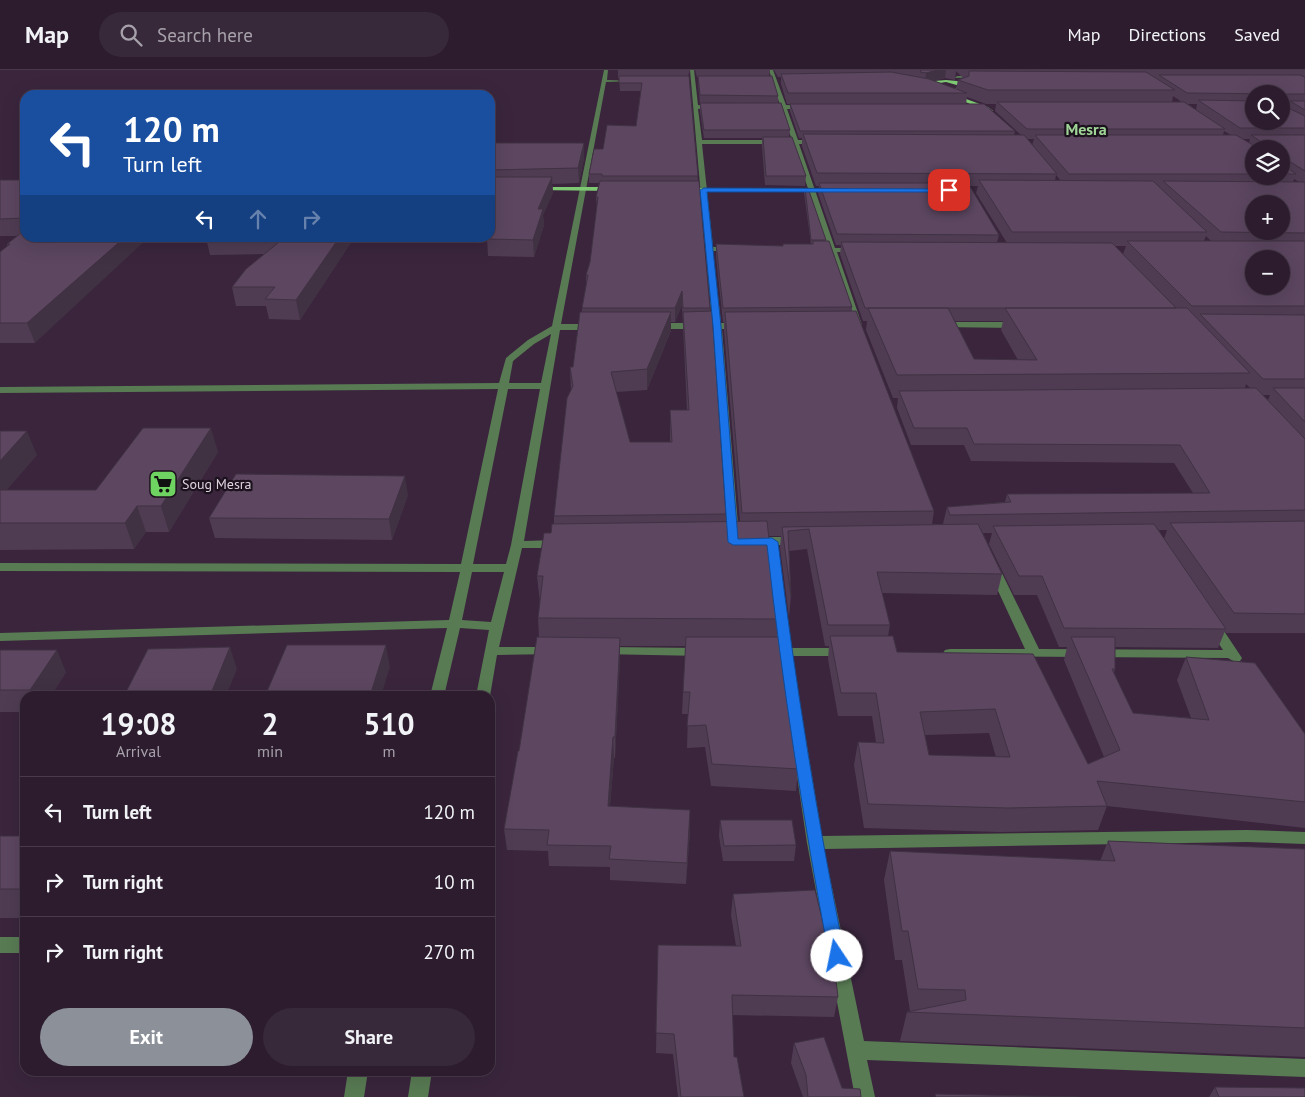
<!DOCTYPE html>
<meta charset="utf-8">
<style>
:root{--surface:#2c1c2e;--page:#38293a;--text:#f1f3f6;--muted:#a6a1aa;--line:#483a4a;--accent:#8c9099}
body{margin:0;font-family:"PT Sans",sans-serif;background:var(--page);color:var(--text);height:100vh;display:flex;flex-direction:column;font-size:19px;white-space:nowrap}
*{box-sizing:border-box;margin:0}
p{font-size:16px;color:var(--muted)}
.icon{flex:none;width:28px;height:28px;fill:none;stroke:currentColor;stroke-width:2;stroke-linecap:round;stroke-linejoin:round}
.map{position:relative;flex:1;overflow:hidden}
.drawer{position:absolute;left:20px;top:621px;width:475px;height:385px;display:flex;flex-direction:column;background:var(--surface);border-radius:15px;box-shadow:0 5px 20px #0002,0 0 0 1px var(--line)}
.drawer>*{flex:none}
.hud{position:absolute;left:20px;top:20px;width:475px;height:152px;border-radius:15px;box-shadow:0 5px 20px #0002,0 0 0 1px var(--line);background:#1a4fa0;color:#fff;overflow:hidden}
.tools{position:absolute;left:1245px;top:15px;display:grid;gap:10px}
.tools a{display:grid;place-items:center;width:45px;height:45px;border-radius:50%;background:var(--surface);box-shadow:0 5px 20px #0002,0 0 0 1px var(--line);font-size:25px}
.pin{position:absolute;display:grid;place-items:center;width:42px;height:42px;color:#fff;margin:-21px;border-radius:10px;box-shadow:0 2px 8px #0006}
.me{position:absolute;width:55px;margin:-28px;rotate:349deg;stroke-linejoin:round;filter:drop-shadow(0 0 4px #0008)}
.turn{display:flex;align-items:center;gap:18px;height:105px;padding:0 20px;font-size:22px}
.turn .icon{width:65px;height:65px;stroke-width:2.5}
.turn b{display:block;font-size:35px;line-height:42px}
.lanes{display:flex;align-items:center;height:48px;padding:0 20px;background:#0003;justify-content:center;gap:25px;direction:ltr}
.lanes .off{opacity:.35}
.eta{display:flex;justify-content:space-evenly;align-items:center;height:85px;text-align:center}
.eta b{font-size:30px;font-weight:700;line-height:35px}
.button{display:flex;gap:10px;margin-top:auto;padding:10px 20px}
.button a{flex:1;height:58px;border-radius:30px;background:var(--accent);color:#fff;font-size:20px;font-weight:700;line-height:58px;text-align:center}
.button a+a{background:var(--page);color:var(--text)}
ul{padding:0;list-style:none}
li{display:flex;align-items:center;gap:15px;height:70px;padding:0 20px;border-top:1px solid var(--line)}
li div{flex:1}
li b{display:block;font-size:19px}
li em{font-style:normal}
header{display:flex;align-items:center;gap:30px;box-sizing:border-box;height:70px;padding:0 25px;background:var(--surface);border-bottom:1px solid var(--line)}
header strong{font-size:24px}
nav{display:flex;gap:28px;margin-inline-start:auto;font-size:18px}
.search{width:350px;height:45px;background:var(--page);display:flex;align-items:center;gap:12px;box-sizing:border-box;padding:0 18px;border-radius:28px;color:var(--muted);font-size:19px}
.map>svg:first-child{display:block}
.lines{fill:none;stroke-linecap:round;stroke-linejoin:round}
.minor{fill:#587b53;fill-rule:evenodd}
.major{fill:#7ec773;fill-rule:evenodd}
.wall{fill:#4f3c53;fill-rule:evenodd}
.shaded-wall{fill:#403143}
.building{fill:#5c4660;stroke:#403143;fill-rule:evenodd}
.route{fill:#1a73e8;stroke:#114b97}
.labels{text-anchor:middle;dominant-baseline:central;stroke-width:4.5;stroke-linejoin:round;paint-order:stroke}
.poi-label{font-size:14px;fill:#dfd2e1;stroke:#1c121d;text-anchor:start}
.far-district-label{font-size:16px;font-weight:bold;fill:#a0d598;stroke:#1c121d}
</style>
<header>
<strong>Map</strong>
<div class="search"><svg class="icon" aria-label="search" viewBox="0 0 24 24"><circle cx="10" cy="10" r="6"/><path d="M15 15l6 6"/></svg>Search here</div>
<nav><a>Map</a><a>Directions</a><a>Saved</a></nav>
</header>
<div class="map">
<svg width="1305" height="1027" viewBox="0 0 1305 1027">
<rect width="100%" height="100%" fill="#3a253d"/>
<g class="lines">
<path class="minor" d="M604 0H608L607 10 638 11 606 12 561 254H595L599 257 595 260H560L524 471 557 470 563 474 557 478H522L499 577H552L557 578 559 581 557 584 497 585 490 626H476L489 560 460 558 444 626H430L447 558 0 571V563L449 550 460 502 0 501V493L461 494 498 319 0 323V317L499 313 506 288 528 270 552 256ZM551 264 541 313H509L513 291 534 274ZM508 319H540L511 475 506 494H473ZM472 502H504L491 552 462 550Z
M690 0H694L698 35 719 37 698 39 702 70H792L781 39 763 37 780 35 769 0H773L786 35 808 36 806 39H787L798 70H819L822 72 819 74H799L835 178H858L862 180 858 182H837L862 255 858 258 854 255 829 182H815L811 180 815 178H828L793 74H702L713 177H733L737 179 733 181H713L721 253H740L744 256 740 259H722L739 467 733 471 727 467 713 259H655L651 256 655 253H712Z
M957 6H977L979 7 955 8Z
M1281 36H1305V40H1281Z
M940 252H1018L1022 255 1018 258 937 257 936 255Z
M772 467H797L803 471 797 475H778L791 578H845L850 579 852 582 850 585 845 586H792L822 766 1247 760 1305 762V774L1247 772 824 779 864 971 1305 989V1007L867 990 875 1027H855L807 773 779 586 760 585 758 582 760 579 778 578 767 475 752 476 746 472 752 468Z
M993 493 999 497 1039 579 1223 580 1206 555 1213 551 1218 552 1242 588 1240 591 1235 592 1228 588 945 586 943 583 945 580 950 579H1025L987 497Z
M605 577 702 578 707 579 709 582 707 585 702 586 600 584 598 581 600 578Z
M0 867H25V883H0Z
M348 1001H368L364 1027H344Z
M412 1001H432L428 1027H408Z"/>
<path class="major" d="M946 10 957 11 967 16 957 21 954 19 960 16 946 12 933 14 931 15 936 18 933 20 924 15 934 11Z
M950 23 988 37 993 41 988 42 950 25Z
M535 117H615L618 119 615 121 533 120V118Z
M683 118H835L838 120 835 122 681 121V119Z"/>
</g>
<path class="wall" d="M618 0H690L688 6 710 238 726 444V451H740L724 261V252H723L716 187V174L783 176 811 174 804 123 805 118 826 170 852 237V241L934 441 932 454H943L947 437 1005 432 1007 424 1193 423 1174 393 971 391 964 375H911L897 338 898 328H893L866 260 867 251H863L840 184 841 175H836L818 123 819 116H816L802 76V68H799L790 41V34H787L781 14V7H778L774 0H1305V563H1226L1225 561 1218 578 1115 577V599L1114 603 1133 643 1191 648 1177 610 1186 587 1305 664V758L1107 736 1098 760 1000 762 864 758 854 695 858 672H876L872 646H838L828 589 829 576H825L807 479 789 481 791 526 789 547 780 477 781 466H769L778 549 777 567 798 699 796 721 711 716 705 677 687 678 688 644H682L683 622 686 576H620V588L615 688H614L610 736 690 761 686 814 610 810V797L549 796 548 781 507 780 504 759 519 681 539 567 538 548 540 533 537 506 554 454V446L571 321 570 297H573L582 242V238L586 216V205L590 192 597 138 596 127 599 113H589V104L603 79 636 56 641 21H620L619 8H618ZM956 1 963 8 958 10 956 19 933 11 945 8 955 10ZM1254 24H1281L1254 51ZM1173 26 1179 30 1181 32H1172ZM967 27 986 34H996L995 41 1021 65H1014L1015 61 966 34ZM1188 34H1197L1196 40ZM1284 35H1289L1288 38 1284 36ZM1224 61 1231 65H1223ZM1027 69H1034L1032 75ZM1243 69H1250L1249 73ZM1254 79H1281V106H1254ZM1056 105 1061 111H1055ZM1294 109 1299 112H1293ZM969 116H978L976 123 1007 173 997 172 999 165ZM1206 166 1211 171H1204ZM1115 176H1126L1123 184ZM682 235 687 340H670V372H630L616 322 647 320 671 261V252H675ZM955 251H1003L1001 260 1018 290 974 289ZM1246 314 1250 318H1245ZM1263 325H1270L1268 330ZM1159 460H1167L1164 469ZM983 463H992L989 474 1014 525H1037L1059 577H1067L1064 590 1104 687 1088 694 897 582 888 566 890 555 882 523 997 525 1002 504ZM989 663 996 687 929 685 925 665Z
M695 0H770L769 6 778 26V33L790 60 789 67 806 106 805 116 765 115 762 76V68H704L700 41V33L698 14V7H697Z
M490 73 584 88 579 113 552 114 553 123 543 145 544 155 534 187 488 186 487 169 490 168Z
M0 110H25V168L35 273H0V182L7 176V174L17 166H0Z
M206 168H354L300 250 269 249 266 236H236L232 217 264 184 210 185Z
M0 361 37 385 6 420H96L218 382 169 462H146L134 479 0 480Z
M408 425 392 470 215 468 209 448Z
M0 580 66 602 51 626H25V642H0Z
M720 750 796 775 794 791H723L719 766Z
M0 766H25V848H0Z
M1108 771 1305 779V987L900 971 907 942 910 941 902 890H895L884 810 890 781 1100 791Z
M733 824 838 927 834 947 732 945 734 987 744 1027H678L673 984 656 983 658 875 736 876 731 845Z
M794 973 842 1018 861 1027H803L791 993Z
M1215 1017 1219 1027H1209Z"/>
<path class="shaded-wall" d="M938 0H946L945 8 925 13 926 3Z
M584 73V88L579 113 578 98Z
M552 107 553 123 543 145 544 155 534 187 533 170 538 139Z
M124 168H148L35 273 27 253Z
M339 168H354L300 250 296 230Z
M682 221V235L675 252V238Z
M671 242V261L647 320V299Z
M211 358 218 382 169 462 161 436Z
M27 361 37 385 0 428V391Z
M405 406 408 425 392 470 389 449Z
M137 436 146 462 134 479 125 453Z
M620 568V588L615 688V667Z
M386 575 390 597 381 626H370Z
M230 577 237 599 226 626H210Z
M57 580 66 602 51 626H33L30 620Z
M613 667 614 688 608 757V736Z
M690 740V761L686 814 687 793Z"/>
<path class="building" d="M921 0H938L926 3 920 2Z
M969 1 1146 2 1175 20H988L958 10 969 6Z
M891 2 929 9 967 23H788L781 4Z
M1159 5H1300L1305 7V24H1283L1284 36 1305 46V58H1240L1198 30 1254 31V51H1281V24L1187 23Z
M619 6H689L698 106H602V104H589L594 79H603L607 55 636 56 642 13H619Z
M698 6H772L778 26 700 25Z
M1290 31H1305V40Z
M997 32H1184L1225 59H1027Z
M700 33H781L790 60H704Z
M790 34H984L1015 61H800Z
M803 64 1024 65 1057 104 817 103Z
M1035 65H1236L1258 78 1260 71 1251 65H1305V101L1284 88 1282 94 1296 104H1281V79H1254V104H1069Z
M763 67H792L806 106H766Z
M490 73H584L578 98 490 100Z
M490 107H552L538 139H543L533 170 487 169V168H490V161L493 155H491L494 149H490Z
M0 110H25V148L0 149Z
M979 110 1153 111 1207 162H1012Z
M600 111H699L710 238H683L682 221 675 238H582L588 205H586L590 192 598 127H596Z
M1163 111 1305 112V163L1221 162ZM1254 134H1281V161H1254Z
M819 113H968L999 165 837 164Z
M805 118H808L826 170H811Z
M25 160V168H124L27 253H0V182L10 174H7Z
M284 168H339L296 230 265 229 275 217H232L246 199Z
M813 171H829L852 237 723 238 716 174 783 176V174H813Z
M1127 171H1305V236H1192ZM1254 189H1281V216H1254Z
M841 172 1112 173 1176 238H865Z
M868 238H948L974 289 1037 290 1005 238H1187L1250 303 897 305Z
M712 241 726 444 554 446 567 328 573 316 570 297H573L580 242H671L647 299 611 302 630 372H672L670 340H689L683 242Z
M856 241 934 441 742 443 725 242Z
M1200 244 1305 245V309H1263Z
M1256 318 1305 369V440L950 445 947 437 1011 432 1007 424 1210 423 1180 375 974 374 967 358H914L899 321Z
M1273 318H1305V352Z
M143 358H211L161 436H137L125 453H0V420H96Z
M0 361H27L0 391Z
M236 404 405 406 389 449 209 448Z
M767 451 778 549 538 548 543 506H537L544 463H551L552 454Z
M1305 451V544L1234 543 1170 453Z
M978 454 1002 504 877 502 890 555H828L809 459 788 461 791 526 782 457Z
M1154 454 1226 559 1064 558 1042 506H1019L993 456Z
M830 566H893L897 582 1033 584 1088 694 1120 680 1071 567H1115V599H1112L1133 643 1209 650 1186 587 1255 593 1305 664V732L1097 711 1107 736 1007 738 868 734 858 672 884 673 876 623H841ZM995 639 1010 687 929 685 920 642Z
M537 567 620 568 615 667H613L608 736 690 740 687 793 609 789 611 776 547 775 549 760 504 759 518 681H519Z
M686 567H779L798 699 712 694 706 655 687 656 690 622H683Z
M287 575H386L370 626H265Z
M230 577 210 626H124L148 579Z
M0 580H57L30 620H0Z
M720 750H792L796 775 724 776Z
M0 766H25V819H0Z
M1108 771 1305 779V958L907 942 966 930 965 920 918 919 908 861H902L890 781 1115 791Z
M815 820 829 877H832L838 927 732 925 734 987H737L744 1027H681L674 964 656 963 658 875 741 876 733 824Z
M824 967 842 1018 860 1019 861 1027H808L806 1005 794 973Z
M1215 1017 1305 1018V1027H1219Z
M935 1024 1079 1027H936Z"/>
<path class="route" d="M704 118 949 119 952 120 949 122H707L721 256 738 469 772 468 778 472C795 611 817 748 845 886L843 891 837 893 831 891 829 886C803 749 782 613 767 475H733L728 472 713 256 700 120Z"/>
<defs>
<symbol id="supermarket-square" viewBox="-11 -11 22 22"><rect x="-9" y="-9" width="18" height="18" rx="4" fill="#6ed360" stroke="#1c121d"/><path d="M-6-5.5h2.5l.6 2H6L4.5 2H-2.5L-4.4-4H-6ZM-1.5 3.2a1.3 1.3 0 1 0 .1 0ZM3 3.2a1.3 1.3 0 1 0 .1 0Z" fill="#111"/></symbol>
</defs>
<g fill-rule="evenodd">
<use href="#supermarket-square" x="147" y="398" width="32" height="32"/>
</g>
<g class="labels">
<g class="poi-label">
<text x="182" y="414">Soug Mesra</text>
</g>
<g class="far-district-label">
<text x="1086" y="59">Mesra</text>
</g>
</g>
</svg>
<div class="tools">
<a><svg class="icon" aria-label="search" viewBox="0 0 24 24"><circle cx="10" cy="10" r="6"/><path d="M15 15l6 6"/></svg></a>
<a><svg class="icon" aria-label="layers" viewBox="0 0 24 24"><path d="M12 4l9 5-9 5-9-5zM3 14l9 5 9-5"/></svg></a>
<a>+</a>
<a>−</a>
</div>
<div class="pin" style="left:949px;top:120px;background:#d93025"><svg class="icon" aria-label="arrive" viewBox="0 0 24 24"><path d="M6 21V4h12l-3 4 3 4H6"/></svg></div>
<svg class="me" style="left:837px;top:886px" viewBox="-20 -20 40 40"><circle r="19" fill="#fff"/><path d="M0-13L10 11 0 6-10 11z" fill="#1a73e8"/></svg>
<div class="hud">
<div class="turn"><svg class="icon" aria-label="left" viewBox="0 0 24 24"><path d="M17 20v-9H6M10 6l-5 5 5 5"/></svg><div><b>120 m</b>Turn left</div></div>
<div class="lanes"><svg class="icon" aria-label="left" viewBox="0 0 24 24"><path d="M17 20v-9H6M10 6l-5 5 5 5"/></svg><svg class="icon off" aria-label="ahead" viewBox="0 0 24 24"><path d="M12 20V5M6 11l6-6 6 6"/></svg><svg class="icon off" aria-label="right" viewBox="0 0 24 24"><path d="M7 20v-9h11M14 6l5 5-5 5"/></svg></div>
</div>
<section class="drawer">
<div class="eta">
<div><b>19:08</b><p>Arrival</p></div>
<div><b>2</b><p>min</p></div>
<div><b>510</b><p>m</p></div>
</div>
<ul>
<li><svg class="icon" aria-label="left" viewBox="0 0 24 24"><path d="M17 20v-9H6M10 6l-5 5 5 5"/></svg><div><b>Turn left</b></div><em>120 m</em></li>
<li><svg class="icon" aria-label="right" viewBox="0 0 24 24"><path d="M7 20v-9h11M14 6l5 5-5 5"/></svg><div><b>Turn right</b></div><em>10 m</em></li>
<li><svg class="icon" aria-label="right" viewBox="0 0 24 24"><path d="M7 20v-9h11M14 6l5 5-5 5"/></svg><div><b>Turn right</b></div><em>270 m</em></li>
</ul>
<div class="button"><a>Exit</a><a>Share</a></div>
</section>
</div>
